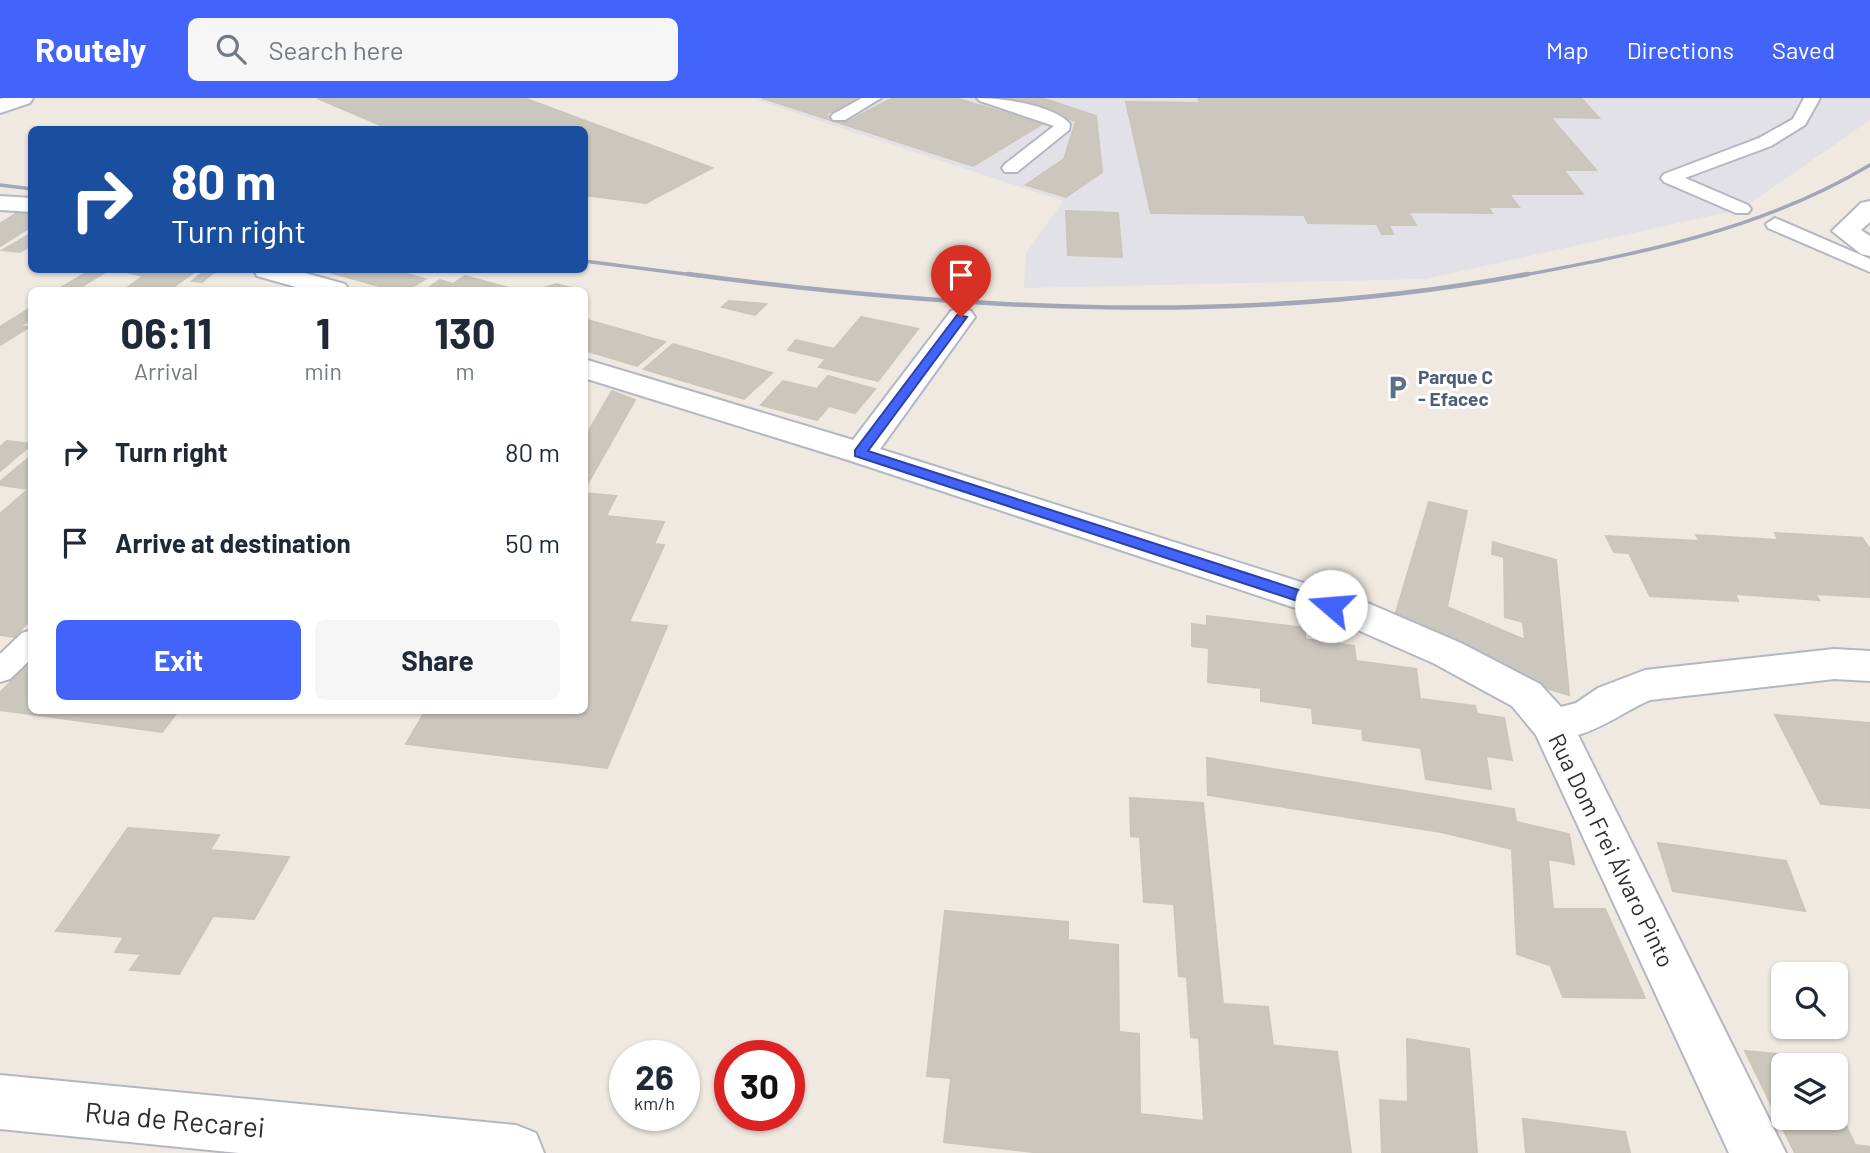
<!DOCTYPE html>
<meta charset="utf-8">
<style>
:root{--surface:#fff;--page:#f6f6f7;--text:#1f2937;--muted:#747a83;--accent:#4264fb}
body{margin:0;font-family:Barlow,sans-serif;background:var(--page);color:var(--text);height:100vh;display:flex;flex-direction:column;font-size:26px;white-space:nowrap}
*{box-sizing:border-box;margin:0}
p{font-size:23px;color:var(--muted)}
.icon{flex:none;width:38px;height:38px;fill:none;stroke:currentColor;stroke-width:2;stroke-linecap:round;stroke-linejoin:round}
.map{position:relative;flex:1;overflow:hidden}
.panel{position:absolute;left:28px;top:189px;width:560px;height:427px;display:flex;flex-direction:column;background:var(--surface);border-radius:10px;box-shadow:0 2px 5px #0004}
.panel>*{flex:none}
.guide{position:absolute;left:28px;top:28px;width:560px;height:147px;border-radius:10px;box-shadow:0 2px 5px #0004;background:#1a4fa0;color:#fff;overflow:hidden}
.fabs{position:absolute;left:1771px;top:864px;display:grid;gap:14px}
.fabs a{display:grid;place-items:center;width:77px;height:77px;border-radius:10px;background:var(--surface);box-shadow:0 2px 5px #0004;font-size:35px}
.speed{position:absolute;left:609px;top:942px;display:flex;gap:14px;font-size:35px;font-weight:700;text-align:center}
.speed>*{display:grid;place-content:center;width:91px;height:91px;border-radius:50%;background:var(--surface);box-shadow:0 2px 5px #0004;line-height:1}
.speed small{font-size:18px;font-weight:400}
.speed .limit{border:10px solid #d22;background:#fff;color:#111}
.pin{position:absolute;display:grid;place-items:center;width:60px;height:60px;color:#fff;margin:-72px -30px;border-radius:50% 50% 50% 0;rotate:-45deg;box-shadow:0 0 7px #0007}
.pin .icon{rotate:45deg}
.me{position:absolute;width:77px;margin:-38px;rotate:288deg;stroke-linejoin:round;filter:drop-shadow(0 0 5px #0008)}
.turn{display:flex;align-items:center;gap:24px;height:147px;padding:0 28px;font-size:32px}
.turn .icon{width:91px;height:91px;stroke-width:2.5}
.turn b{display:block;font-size:49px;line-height:60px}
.eta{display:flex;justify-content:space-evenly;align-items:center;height:119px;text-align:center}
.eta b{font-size:42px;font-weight:700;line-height:49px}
.primary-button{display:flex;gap:14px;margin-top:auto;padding:14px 28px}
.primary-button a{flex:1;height:80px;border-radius:10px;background:var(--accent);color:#fff;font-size:28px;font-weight:700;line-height:80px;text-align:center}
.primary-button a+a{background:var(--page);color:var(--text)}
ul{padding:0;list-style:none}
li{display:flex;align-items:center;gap:21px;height:91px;padding:0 28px}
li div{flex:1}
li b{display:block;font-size:26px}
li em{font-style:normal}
header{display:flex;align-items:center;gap:42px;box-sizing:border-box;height:98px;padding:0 35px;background:var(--accent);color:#fff}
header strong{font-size:33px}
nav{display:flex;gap:38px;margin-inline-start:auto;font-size:24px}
.search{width:490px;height:63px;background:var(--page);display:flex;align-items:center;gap:18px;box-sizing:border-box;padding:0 24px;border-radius:10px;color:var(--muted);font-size:26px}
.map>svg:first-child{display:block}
.industrial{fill:#e3e1e8}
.building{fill:#cbc7bf;stroke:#cbc5ba;stroke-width:2}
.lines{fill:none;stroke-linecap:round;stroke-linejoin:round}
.service-casing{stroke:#b4b7c1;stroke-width:4}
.minor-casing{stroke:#b4b7c1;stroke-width:4}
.secondary-casing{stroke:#b4b7c1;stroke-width:4}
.service{fill:#fff;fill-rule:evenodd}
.minor{fill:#fff;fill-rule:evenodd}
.secondary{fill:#fff;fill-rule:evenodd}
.rail-far1{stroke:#a3a6b8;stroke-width:3.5}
.rail{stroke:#a3a6b8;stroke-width:4.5}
.route{fill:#4264fb;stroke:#2b41a3;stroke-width:2}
.labels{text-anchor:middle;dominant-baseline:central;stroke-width:6;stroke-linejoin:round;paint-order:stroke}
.far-service-label{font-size:19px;font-weight:bold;fill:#4e5e75;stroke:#fff;text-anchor:start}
.street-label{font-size:23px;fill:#2e2e2e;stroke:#fff}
.near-street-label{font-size:28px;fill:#2e2e2e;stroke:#fff}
</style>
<header>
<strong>Routely</strong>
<div class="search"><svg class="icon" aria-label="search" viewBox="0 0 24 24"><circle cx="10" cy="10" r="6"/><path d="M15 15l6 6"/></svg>Search here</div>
<nav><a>Map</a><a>Directions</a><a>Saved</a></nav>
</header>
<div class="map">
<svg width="1870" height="1055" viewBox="0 0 1870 1055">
<rect width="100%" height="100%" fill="#efe9e1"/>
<path class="industrial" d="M751 0H1870V22L1742 111 1425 181 1024 190 1026 155 1063 103Z"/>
<path class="building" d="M317 0H524L712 70 646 105 584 97V32H392Z
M762 0H857L824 17 847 24 893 0H955L1042 26 973 68Z
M1004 0H1042L1096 18 1102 74 1066 99 1026 87 1064 61 1076 23Z
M1198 0H1581L1599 20 1550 19 1596 72H1563L1583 96H1509L1519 109H1488L1492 115 1408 114 1416 127H1389L1393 136H1382L1377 126 1308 125 1304 117 1151 115 1126 4 1200 5Z
M20 113 32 115V128L0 148V126Z
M1066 113 1118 115 1122 159 1068 157Z
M32 135V147L20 154 3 152Z
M91 172H109L76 192H57Z
M119 172H197L169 192H124L143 178Z
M206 172H217L202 184 192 183Z
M322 172H393L425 181 407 192H393Z
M465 178 516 192H425L440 182 453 186Z
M556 186 579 192H538Z
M729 203 766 206 755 217 722 209Z
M32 209V221L20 228 29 229 0 247V229Z
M861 219 918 231 878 283 819 269 826 261 788 252 796 242 834 251Z
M584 221 665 244 637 268 584 252Z
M673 246 772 275 744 301 644 271Z
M828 278 875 291 855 315 829 308 817 322 761 307 783 283 817 291Z
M612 293 635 302 584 392V341Z
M7 343 32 346 0 373V349Z
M32 357V388L29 391 0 387V384Z
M32 388V520L14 539 0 537V416Z
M584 395 616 398 606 418 664 424 654 446 664 447 629 524 667 528 607 670 406 646 426 612H584Z
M1429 404 1467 413 1447 509 1525 542 1523 524 1505 519 1504 459 1492 456 1493 444 1556 462 1569 597 1527 584 1394 521Z
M1775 435 1862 440 1870 451V499L1815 496 1819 502 1735 496 1738 503 1650 498 1629 455 1614 454 1606 438 1700 443 1696 437 1778 442Z
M1207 518 1305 530V541L1354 548 1356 563 1416 571 1420 601 1475 608 1477 616 1504 620 1512 662 1486 658 1491 691 1426 681 1421 650 1363 642 1362 631 1313 625 1312 610 1261 603V590L1208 584 1209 550 1192 548V526L1207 528Z
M32 562V612H179L162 634 0 612V595Z
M1775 617 1870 625V710L1821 706Z
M1207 660 1514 711 1516 724 1569 736 1574 766 1548 761 1553 811H1528L1550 867 1517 856 1512 751 1441 734 1208 697Z
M1130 700 1203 705 1223 906 1268 909 1273 948 1191 939 1187 879 1179 878 1174 806 1144 804 1140 739 1131 738Z
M128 730 219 737 210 752 289 759 254 821 213 818 179 876 130 872 141 856 115 854 124 839 56 833Z
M1658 745 1786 763 1805 813 1673 793Z
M1528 811H1605L1645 900 1563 899Z
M945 813 1068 824V842L1118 847 1119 934 1139 936 1140 1016 1204 1023 1199 940 1337 954 1351 1055H1042L944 1044 951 980 927 978Z
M1407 941 1469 951 1477 1055H1382L1380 1002 1408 1004Z
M1745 953 1777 956 1783 973V1020H1836V1006L1855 1047 1870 1049V1055H1795Z
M1523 1021 1625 1034 1630 1055H1526Z"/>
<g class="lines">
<defs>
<path id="service" d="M862 0H881L845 22H833L831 19 833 16Z
M977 0C1001 0 1054 7 1070 26L1069 32 1017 74H1005L1002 70 1005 66 1054 28 980 3Z
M1804 0H1820L1805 27 1771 48 1685 80 1748 107 1751 111 1748 115H1736L1664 84 1661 80 1664 76 1759 40 1793 21Z
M1775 120 1870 161V174L1768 130 1766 126Z
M32 532V560L10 581 0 584V556L22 535Z"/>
<path id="minor" d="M3 0H33L30 5 0 15V1Z
M0 98 32 100V114L0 112Z
M1870 103V124L1861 132 1870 138V158L1861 156 1832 133 1861 105Z
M254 172H294L345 186 349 192H307L257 178Z
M961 210 971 213 975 219 880 351 1370 506 1461 545 1540 586 1561 609 1576 605 1598 590 1645 572 1834 551 1870 553V583L1834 581 1650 602C1625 613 1605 629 1578 637L1786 1055H1729L1536 637 1512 608 1433 565 1344 526 848 362 584 280V261L853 342 951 213Z"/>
<path id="secondary" d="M0 977 516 1027 536 1035 544 1055H239L0 1031Z"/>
</defs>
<use href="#service" class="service-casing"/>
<use href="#minor" class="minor-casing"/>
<use href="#secondary" class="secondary-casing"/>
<use href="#service" class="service"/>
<use href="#minor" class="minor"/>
<use href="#secondary" class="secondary"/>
<path class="rail-far1" d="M0 87 32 91
M584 163 701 178
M1519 178C1641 155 1762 132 1870 67"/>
<path class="rail" d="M688 176C965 213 1252 228 1528 176"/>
</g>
<path class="route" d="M957 217 967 219 868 353 1336 504 1339 508 1336 512H1325L855 358V352Z"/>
<defs>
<symbol id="parking-bare" viewBox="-9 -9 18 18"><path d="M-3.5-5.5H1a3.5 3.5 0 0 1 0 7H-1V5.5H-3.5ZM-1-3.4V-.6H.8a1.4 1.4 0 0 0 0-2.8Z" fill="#5c6f8a" stroke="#fff" stroke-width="2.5" paint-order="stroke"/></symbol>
</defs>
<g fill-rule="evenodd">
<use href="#parking-bare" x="1380" y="272" width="35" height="35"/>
</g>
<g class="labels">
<g class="far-service-label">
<text x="1418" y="278">Parque C<tspan x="1418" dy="22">- Efacec</tspan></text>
</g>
<g class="street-label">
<text transform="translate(1612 752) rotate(64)">Rua Dom Frei Álvaro Pinto</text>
</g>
<g class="near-street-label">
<text transform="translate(175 1021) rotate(5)">Rua de Recarei</text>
</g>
</g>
</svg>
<div class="fabs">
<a><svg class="icon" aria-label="search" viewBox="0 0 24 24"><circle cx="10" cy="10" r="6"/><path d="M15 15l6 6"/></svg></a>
<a><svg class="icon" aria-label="layers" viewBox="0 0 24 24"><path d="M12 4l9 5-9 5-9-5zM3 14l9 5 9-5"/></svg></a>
</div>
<div class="speed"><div>26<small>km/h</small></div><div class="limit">30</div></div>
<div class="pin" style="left:961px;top:219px;background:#d93025"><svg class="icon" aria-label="arrive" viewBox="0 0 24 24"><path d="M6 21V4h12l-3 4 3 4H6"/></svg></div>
<svg class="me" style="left:1331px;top:508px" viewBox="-20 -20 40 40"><circle r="19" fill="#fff"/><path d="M0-13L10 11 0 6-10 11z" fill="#4264fb"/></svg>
<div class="guide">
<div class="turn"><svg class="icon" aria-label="right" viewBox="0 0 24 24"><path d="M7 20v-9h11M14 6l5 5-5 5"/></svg><div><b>80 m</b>Turn right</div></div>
</div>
<section class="panel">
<div class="eta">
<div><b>06:11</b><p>Arrival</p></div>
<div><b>1</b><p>min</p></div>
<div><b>130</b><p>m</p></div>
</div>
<ul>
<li><svg class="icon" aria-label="right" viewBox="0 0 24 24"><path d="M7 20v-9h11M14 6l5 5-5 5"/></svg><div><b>Turn right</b></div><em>80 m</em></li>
<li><svg class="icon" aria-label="arrive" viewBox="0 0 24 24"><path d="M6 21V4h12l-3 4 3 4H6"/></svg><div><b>Arrive at destination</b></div><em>50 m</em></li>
</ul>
<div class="primary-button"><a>Exit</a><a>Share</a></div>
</section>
</div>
